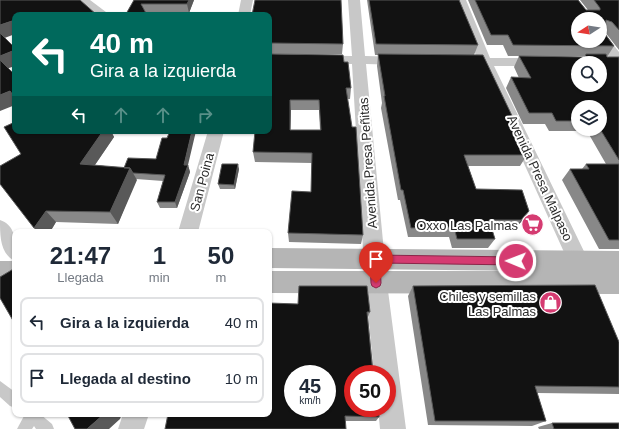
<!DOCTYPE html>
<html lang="es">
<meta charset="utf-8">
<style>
:root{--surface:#fff;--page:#f2f2f3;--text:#1f2937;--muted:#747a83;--line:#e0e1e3}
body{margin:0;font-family:Helvetica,sans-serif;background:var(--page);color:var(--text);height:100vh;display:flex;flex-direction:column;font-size:15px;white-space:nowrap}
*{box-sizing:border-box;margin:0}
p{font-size:13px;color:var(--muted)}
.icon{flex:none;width:22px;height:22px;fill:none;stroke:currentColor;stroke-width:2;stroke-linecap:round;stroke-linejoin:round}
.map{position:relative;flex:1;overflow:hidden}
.panel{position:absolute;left:12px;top:229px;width:260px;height:188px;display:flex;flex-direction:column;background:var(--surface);border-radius:8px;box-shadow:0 1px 3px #0004}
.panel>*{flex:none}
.top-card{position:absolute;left:12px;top:12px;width:260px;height:122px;border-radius:8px;box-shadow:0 1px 3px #0004;background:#00695c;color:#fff;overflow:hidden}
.needle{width:26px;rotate:258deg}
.controls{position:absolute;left:571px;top:12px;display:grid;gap:8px}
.controls a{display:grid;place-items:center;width:36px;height:36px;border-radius:50%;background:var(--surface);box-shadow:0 1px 3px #0004;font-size:20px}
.speed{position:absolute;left:284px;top:365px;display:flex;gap:8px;font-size:20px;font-weight:700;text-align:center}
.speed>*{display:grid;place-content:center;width:52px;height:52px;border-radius:50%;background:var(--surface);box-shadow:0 1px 3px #0004;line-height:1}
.speed small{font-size:10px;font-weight:400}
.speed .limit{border:6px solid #d22;background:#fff;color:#111}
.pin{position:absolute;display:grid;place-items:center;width:34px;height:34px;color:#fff;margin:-41px -17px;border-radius:50% 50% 50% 0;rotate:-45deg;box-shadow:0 0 4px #0007}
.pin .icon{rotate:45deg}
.me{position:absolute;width:44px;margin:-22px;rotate:271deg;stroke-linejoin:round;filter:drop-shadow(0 0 3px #0008)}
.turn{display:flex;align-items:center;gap:14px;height:84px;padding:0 12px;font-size:18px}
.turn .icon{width:52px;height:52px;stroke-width:2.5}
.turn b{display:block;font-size:28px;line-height:34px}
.lanes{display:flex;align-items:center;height:38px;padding:0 12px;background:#0003;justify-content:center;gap:20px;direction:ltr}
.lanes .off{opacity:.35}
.eta{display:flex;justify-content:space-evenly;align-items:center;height:68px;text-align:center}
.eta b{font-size:24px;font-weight:600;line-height:28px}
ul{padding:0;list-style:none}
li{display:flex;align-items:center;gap:12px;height:50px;margin:0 8px 6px;padding:0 4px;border:2px solid var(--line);border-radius:8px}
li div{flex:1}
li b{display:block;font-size:15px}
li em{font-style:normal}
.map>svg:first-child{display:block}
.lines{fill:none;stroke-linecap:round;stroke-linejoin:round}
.lane{fill:#c8c8c8;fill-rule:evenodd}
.street{fill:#c8c8c8;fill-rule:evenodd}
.secondary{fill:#b5b5b5;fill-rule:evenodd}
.wall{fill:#888;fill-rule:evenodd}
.shaded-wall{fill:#595959}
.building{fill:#121212;stroke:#595959;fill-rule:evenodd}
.route{fill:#d53b71;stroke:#8a2649}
.labels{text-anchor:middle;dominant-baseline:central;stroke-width:4;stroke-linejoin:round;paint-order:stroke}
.street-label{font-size:13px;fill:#2b2b2b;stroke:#fff}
.poi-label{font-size:13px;fill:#2b2b2b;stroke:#fff;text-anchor:end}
</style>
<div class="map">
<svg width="619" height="429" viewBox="0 0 619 429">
<rect width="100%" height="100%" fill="#fff"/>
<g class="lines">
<path class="lane" d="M0 381 15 392V408L10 406 0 397Z
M23 414H40L52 424 54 429H36L34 426 32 429H17L24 416Z"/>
<path class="street" d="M76 0H90L110 15H96Z
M241 0H253L250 15H238Z
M348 0H360L365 56 404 57 409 58 411 61 409 64 404 65 366 64 387 283 406 429H380L378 408H387V374H374L365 283 352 64 269 63V55L352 56Z
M454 0H466L490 58H542L547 59 549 62 547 65 542 66H494L595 274 591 281 584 283 577 281 480 66 469 65 467 62 469 59 477 58Z
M600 32 604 33 619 52V65L614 64 597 41H600Z
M208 131H224L198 232H178Z
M0 220C18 226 15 245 15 261 0 254 0 236 0 220Z
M123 414H149L144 429H118Z"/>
<path class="secondary" d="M269 248 619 251V294L269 293V271H521L269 268Z
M0 261H15V283H0Z"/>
</g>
<path class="wall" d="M134 0H194L189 13H146L147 15H126V14Z
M367 0H459L478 45 474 55 515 122 514 124 527 155 520 166H468L476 189 522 221 513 230H492L495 239 488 248H452L449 237H408L400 200H398L381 108 382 103 377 66 378 55H375Z
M468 0H578L586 10H588L580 0H619V50L605 32H603L614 46 607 57H619V249H599L562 180 570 169H582L586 164H606L587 131H549L545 124H523L506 88 511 77 519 78 514 67 519 56 584 57 585 56H508L503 45H487ZM578 107H600V129H578Z
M269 15 343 44 342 54H269Z
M269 54 344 62 351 88 350 99H347L363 235 361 244 289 242 288 233 311 192 312 163 255 162 253 152ZM291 110H319L320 130H290Z
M15 131H111L114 137 95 165 124 168 188 165 190 172 177 208H160L157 202 163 181 136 179 118 224 56 222 50 232H38L34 228 21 154Z
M239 169 235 189H220L218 184Z
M413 286 619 342V394L537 393 546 421 532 426 428 425 408 296Z
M269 303 370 312 368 317 371 348 379 417 376 421H345L269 414Z
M552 423 619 429H539L538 427Z"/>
<path class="shaded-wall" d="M189 0H194L189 13 187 4Z
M15 20V34L2 39 0 36V25Z
M15 50V66L6 69 0 61V56Z
M10 91 15 98V105L0 111V95Z
M290 100 291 110 290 140Z
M103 131H111L114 137 88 175 80 164Z
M192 131H196L188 165 190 172 177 208 175 202Z
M238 164 239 169 235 189 234 185Z
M130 168 137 180 118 224 110 212Z
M46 211 56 222 50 232H38L34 228Z
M529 211 522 221 513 230 521 220Z
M104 414H122L120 419 109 429H87Z"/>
<path class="building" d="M0 0H80L97 15H33L31 14 28 15H15V20L0 25Z
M134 0H189L187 4H141L147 15H128L126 14Z
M255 0H341L343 44 269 43V15H252Z
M369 0H459L478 45 376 44Z
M475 0H578L586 10H600V8L594 0H619V30L612 22 606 20 605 29 602 30 614 46 513 45 508 35H491ZM578 19H600V41H578Z
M0 33 15 48V50L0 56Z
M269 54 343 55 344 62H348L351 88H346L352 127H356L363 235 288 233 292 191 311 192 312 153 253 152 255 131H269ZM290 100H319L321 130H290Z
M378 54 483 55 515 122H513L527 155H464L476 189 522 190 529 211 521 220H489L495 239H457L454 227 411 228 403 190H401L384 96H385Z
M586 54H606L607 57H619V160L600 129V107H578V121H556L552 113H529L511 77 531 78 519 56 585 57ZM578 63H600V85H578Z
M0 60 15 75V98L10 91 0 95Z
M15 122V131H103L80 164 130 168 110 212 46 211 34 228 0 184V166L21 154 4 127Z
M170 131H192L184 165H188L175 202H157L165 175 133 173 130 168H124L128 158 156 159 162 138H167Z
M222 164H238L234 185 218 184Z
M586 164H619V240H609L570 169H589Z
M15 268V324L0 298V277Z
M595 285 619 342V387L535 386 546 421H435L413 286Z
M299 286H367L370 312H367L373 374H353V408H379V417L345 416 346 429H165L168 414H269V303L298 304ZM293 374H327V408H293Z
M67 414H104L87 429H75Z
M552 423H619V429H554Z"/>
<path class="route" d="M375 255 516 257 520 258 521 261 520 264 516 265 380 263 381 283 380 286 376 288 372 286 371 283 370 259 371 256Z"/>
<defs>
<symbol id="supermarket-disc" viewBox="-11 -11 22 22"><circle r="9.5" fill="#d53b71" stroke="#fff"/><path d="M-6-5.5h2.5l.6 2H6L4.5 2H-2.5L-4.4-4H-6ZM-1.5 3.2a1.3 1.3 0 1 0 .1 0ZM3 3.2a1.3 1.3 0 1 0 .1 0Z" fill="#fff"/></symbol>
<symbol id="shop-disc" viewBox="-11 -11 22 22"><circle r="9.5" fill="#d53b71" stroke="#fff"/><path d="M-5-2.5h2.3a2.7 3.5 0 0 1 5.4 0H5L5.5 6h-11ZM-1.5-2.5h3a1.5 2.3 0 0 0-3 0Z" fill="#fff"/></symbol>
</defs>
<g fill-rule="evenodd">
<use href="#supermarket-disc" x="520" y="212" width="25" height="25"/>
<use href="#shop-disc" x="538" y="290" width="25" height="25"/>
</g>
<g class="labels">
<g class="street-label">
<text transform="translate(368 163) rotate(-94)">Avenida Presa Peñitas</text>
<text transform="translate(540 178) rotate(65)">Avenida Presa Malpaso</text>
<text transform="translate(202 182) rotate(-75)">San Poina</text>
</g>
<g class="poi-label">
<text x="518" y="225">Oxxo Las Palmas</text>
<text x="536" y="296">Chiles y semillas<tspan x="536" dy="15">Las Palmas</tspan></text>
</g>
</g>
</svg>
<div class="controls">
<a><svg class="needle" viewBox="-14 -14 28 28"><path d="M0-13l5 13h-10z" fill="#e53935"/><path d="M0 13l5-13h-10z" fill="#747a83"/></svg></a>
<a><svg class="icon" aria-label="search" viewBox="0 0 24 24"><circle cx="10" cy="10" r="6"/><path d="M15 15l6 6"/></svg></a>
<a><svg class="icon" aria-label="layers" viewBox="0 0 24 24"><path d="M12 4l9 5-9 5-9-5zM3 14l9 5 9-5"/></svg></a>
</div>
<div class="speed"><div>45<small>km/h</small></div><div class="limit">50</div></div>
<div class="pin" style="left:376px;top:283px;background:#d93025"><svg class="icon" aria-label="arrive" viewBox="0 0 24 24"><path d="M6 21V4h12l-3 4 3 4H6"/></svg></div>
<svg class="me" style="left:516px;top:261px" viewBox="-20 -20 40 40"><circle r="17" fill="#d53b71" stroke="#fff" stroke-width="3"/><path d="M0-11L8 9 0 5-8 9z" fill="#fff"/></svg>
<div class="top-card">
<div class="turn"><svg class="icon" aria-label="left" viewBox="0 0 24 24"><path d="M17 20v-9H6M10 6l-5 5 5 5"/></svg><div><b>40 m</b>Gira a la izquierda</div></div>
<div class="lanes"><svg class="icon" aria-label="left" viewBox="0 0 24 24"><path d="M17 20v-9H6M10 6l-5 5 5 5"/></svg><svg class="icon off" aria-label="ahead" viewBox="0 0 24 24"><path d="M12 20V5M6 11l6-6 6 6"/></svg><svg class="icon off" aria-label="ahead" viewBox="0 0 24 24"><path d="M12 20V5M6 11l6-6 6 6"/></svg><svg class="icon off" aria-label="right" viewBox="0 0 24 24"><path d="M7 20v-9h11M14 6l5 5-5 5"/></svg></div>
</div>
<section class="panel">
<div class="eta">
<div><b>21:47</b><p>Llegada</p></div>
<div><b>1</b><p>min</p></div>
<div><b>50</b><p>m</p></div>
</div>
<ul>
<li><svg class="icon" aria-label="left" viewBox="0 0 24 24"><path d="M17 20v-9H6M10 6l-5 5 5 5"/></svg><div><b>Gira a la izquierda</b></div><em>40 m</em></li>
<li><svg class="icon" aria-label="arrive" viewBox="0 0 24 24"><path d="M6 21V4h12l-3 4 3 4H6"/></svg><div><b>Llegada al destino</b></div><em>10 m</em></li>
</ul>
</section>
</div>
